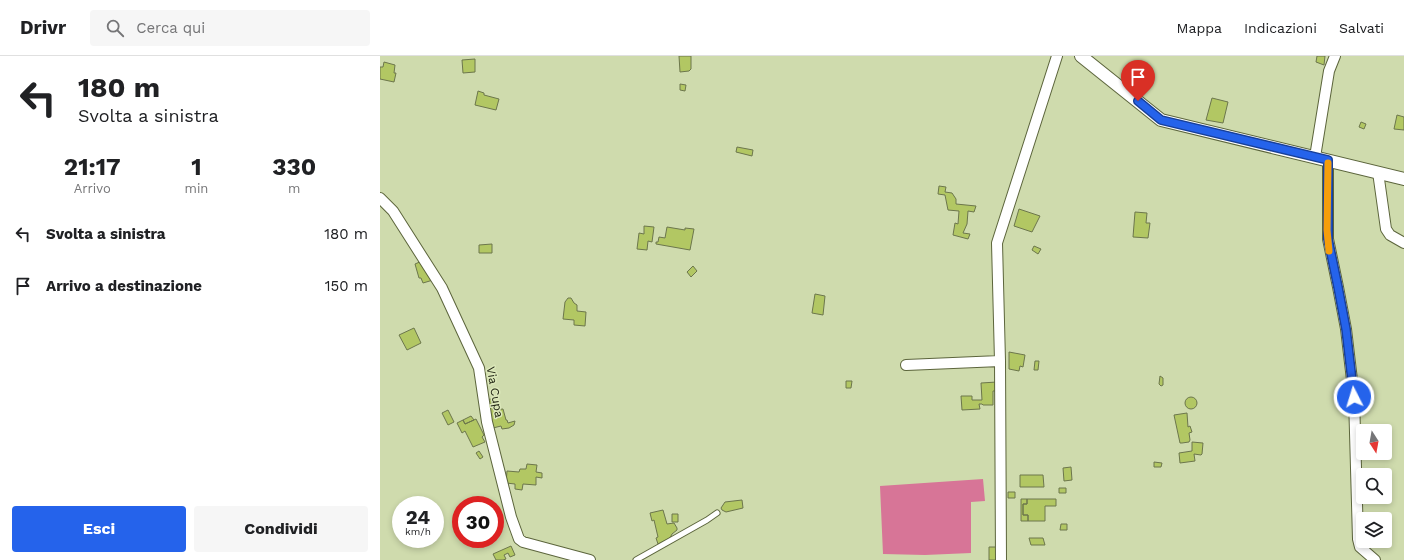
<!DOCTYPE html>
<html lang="it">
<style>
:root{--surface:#fff;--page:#f6f6f6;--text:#202124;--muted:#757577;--line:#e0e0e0;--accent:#2563eb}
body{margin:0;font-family:"Work Sans",sans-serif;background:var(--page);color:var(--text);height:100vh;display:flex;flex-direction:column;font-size:15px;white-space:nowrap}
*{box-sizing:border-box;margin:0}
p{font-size:13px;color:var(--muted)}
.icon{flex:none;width:22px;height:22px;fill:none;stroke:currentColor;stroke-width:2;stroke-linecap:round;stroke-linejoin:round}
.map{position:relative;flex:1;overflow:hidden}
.drawer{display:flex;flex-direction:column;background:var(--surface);width:380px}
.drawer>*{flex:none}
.hud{background:#fff;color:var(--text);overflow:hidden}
.needle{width:26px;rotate:169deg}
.controls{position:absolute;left:976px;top:368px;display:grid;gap:8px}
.controls a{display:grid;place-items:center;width:36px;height:36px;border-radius:4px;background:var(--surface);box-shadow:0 2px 6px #0003;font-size:20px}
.speed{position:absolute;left:12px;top:440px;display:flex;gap:8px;font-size:20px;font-weight:700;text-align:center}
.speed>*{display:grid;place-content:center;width:52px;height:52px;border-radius:50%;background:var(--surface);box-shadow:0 2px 6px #0003;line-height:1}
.speed small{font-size:10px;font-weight:400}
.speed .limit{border:6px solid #d22;background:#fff;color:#111}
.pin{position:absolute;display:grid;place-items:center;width:34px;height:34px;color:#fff;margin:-41px -17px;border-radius:50% 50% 50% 0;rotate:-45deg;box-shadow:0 0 4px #0007}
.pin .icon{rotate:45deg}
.me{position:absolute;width:44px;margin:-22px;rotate:355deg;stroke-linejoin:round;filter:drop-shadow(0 0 3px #0008)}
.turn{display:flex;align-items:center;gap:14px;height:84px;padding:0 12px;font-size:18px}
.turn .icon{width:52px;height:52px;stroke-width:2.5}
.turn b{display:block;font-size:28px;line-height:34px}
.eta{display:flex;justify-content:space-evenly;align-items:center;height:68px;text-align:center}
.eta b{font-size:24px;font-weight:700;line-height:28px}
.cta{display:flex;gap:8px;margin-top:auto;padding:8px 12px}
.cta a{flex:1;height:46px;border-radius:4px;background:var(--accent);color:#fff;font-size:16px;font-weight:700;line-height:46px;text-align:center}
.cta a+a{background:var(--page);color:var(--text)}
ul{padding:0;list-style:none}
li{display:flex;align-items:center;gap:12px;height:52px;padding:0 12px}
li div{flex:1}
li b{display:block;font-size:15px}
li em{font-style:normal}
header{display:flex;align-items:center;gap:24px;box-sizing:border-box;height:56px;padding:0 20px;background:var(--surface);border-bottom:1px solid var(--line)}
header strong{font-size:19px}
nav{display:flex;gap:22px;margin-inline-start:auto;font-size:14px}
.search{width:280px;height:36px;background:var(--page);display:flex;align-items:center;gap:10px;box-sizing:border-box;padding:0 14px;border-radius:4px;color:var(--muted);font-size:15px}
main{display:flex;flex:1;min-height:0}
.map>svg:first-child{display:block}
.forest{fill:#d77597}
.building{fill:#b2c763;stroke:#6c764c}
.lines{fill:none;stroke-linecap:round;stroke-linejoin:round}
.service-casing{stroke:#5c653c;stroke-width:7}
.minor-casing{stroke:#5c653c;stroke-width:12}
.tertiary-casing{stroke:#5c653c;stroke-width:14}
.service{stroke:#fff;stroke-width:5}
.minor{stroke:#fff;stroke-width:10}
.tertiary{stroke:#fff;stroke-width:12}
.route-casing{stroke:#184099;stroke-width:10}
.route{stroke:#2563eb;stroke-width:7}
.slow{stroke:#f59e0b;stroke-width:7}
.labels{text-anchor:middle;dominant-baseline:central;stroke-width:3;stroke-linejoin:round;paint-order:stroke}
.street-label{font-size:12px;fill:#222615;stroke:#dce8ba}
</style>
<header>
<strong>Drivr</strong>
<div class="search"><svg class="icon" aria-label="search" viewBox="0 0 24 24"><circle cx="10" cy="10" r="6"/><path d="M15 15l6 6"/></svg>Cerca qui</div>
<nav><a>Mappa</a><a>Indicazioni</a><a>Salvati</a></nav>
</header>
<main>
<section class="drawer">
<div class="hud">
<div class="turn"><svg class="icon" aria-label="left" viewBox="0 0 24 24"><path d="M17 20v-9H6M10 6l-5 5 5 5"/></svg><div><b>180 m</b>Svolta a sinistra</div></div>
</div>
<div class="eta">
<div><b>21:17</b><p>Arrivo</p></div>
<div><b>1</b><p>min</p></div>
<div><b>330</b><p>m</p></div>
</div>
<ul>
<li><svg class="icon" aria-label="left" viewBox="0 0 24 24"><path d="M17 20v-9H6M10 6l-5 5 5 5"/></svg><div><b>Svolta a sinistra</b></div><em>180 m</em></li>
<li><svg class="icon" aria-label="arrive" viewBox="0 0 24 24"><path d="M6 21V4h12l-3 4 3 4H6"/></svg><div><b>Arrivo a destinazione</b></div><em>150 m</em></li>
</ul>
<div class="cta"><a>Esci</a><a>Condividi</a></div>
</section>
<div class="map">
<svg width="1024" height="504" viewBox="0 0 1024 504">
<rect width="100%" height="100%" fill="#cfdbad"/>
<path class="forest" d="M603 423 605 445 591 446V497L545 499 503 498 500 430Z"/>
<path class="building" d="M299 0H311V13L309 15 300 16Z
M937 0H945L944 9 936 6Z
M95 3V16L83 17 82 4Z
M4 6 15 9 14 17H16L14 26 0 23V11H3Z
M300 28 306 29 305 35 300 34Z
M98 35 104 37V39L119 43 116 54 95 49Z
M832 42 848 46 843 67 826 64Z
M1017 59 1024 61V74L1014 73Z
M981 66 986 68 984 73 979 71Z
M357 91 373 94 372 100 356 96Z
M559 130 566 131 565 136 572 137 576 143V148L596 150 594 156 588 155 587 168 583 177 590 178 588 183 573 179 575 167 578 168 579 155 568 154 565 139 558 138Z
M639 153 660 160 652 176 634 170Z
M755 156 767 157 766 167H770L768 182 753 181Z
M264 170 274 171 272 186 268 185 267 194 257 193 259 177 264 178Z
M287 171 305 174V172L314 173 310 194 276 188V186H278L279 181 285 182Z
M112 188V197H99V189Z
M654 190 661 193 658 198 652 194Z
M42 205 53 224 43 227 41 222H39L35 208Z
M313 210 317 215 311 221 307 216Z
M435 238 445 240 443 259 432 257Z
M188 242H191L194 247 197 249V255L206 256 205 270 194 269V264L183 263 185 246Z
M34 272 41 287 27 294 19 279Z
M629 296 645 299 643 311 640 310 639 315 629 313Z
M655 305H659L658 314H654Z
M780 320 783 322V329L781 330 779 328Z
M466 325H472L471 332H466Z
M617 326 618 335H613V349H603L602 348H599L600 353 582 354 581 340H592V344H602L601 327Z
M805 347a6 6 0 1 1 12 0a6 6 0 1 1-12 0Z
M111 343 113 354 123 353 126 364H127L128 367 135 365 134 369 129 372 122 373 121 370 113 372 106 344Z
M68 354 74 366 68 369 62 357Z
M807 357 808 371 810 370 812 376 809 377 810 384 809 386 802 387H800L794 359Z
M91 360 94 364 85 368 83 364Z
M96 363 104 379 102 381 105 386 93 391 85 375 82 377 77 367 83 364 85 368Z
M812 386 823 387 822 398 821 399 814 398 815 405 800 407 799 397 812 395Z
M99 395 103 401 100 403 96 397Z
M774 406 782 407 781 411H774Z
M147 408 157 409 156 416 162 417V422L156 421V429L143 428 142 434 135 433V428L126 427 127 415 139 416 140 413H146Z
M691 411 692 424 684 425 683 412Z
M640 419H663L664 431H640Z
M679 432H686V437H679Z
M628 436H635V442H628Z
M641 443H647V448H643V459H648V465H641Z
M647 443H676V450H665V465H648V459H643V448H647Z
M362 444 363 452 346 456 342 454 341 452 345 446Z
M283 454 287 468 294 467 297 472V474L292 478 290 482 278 488 276 482 278 481 274 464 272 465 270 457Z
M292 458H298V466H292Z
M681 468H687V474H680Z
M649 482H663L665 489H651Z
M131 490 135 499 130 501 128 497 124 499 126 503 123 504H116L113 498Z
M609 491H616L617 504H609Z"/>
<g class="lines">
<defs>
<path id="service" d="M256 504 327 464 337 457"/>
<path id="minor" d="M935 101 949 15 955 0
M948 104V183L958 231 966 273 974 341 978 483 980 491 995 504
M998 116 1006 173 1010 179 1024 187
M0 142 13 155 62 232 99 312 107 366 131 461 139 483 143 486 210 504
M526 309 620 305
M621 504 620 305 617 187 677 0"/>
<path id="tertiary" d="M701 0 781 64 1024 123"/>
</defs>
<use href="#service" class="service-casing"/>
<use href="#minor" class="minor-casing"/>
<use href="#tertiary" class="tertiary-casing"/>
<use href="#service" class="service"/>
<use href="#minor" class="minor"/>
<use href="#tertiary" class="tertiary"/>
</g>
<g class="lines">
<defs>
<path id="route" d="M758 45 781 64 948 104V183L958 231 966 273 974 341"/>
</defs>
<use href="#route" class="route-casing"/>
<use href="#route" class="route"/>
<path class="slow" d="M948 107 947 174 949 195"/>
</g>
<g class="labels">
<g class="street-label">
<text transform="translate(115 336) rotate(80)">Via Cupa</text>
</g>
</g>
</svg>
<div class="controls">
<a><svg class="needle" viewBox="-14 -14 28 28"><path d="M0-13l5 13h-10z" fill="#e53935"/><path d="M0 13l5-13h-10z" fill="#757577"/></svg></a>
<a><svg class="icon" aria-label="search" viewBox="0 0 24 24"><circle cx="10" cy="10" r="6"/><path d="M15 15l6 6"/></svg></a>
<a><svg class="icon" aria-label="layers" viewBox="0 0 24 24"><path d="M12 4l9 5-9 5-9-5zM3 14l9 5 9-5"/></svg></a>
</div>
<div class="speed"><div>24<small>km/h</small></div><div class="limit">30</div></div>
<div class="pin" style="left:758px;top:45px;background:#d93025"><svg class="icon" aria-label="arrive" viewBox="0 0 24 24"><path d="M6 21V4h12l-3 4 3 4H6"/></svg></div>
<svg class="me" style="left:974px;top:341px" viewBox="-20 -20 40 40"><circle r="17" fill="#2563eb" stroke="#fff" stroke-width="3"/><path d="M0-11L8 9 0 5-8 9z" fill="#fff"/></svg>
</div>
</main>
